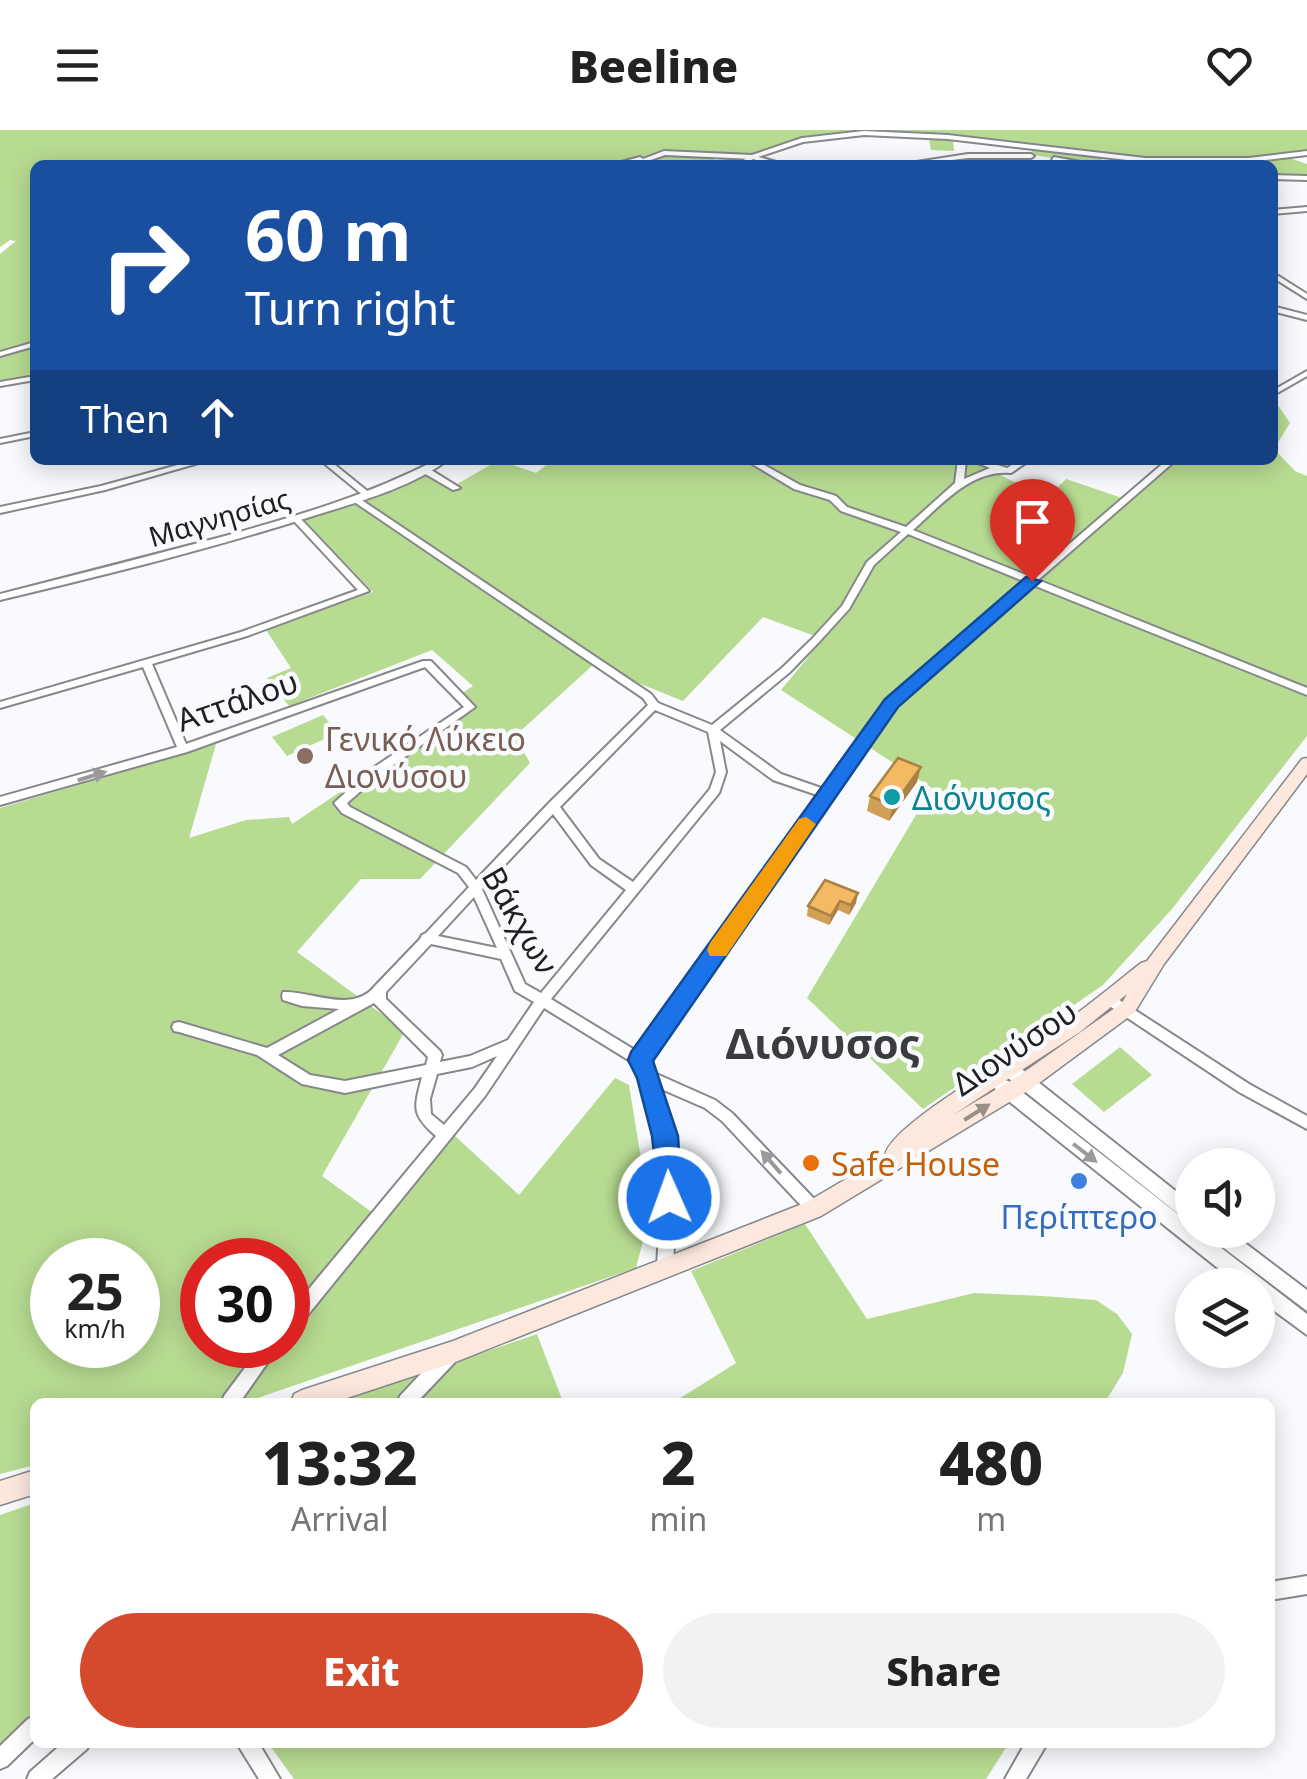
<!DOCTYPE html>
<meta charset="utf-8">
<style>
:root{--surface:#fff;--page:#f2f2f2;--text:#222;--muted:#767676;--accent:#d54a2c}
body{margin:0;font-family:"Noto Sans",sans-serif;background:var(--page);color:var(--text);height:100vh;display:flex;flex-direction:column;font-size:38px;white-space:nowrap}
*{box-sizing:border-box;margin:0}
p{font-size:32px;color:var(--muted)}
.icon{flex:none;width:55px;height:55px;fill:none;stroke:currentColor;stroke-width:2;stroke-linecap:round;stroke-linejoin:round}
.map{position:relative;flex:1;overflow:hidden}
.drawer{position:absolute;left:30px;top:1268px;width:1245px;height:350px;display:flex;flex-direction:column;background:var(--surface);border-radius:15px;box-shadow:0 5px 25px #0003}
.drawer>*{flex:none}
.banner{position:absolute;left:30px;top:30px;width:1248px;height:305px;border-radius:15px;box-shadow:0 5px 25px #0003;background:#1a4fa0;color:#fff;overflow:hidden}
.fabs{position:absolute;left:1175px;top:1018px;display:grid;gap:20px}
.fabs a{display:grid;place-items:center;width:100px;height:100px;border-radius:50%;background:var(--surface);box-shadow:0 5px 25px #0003;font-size:50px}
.speed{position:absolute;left:30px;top:1108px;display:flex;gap:20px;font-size:50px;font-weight:700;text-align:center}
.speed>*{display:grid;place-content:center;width:130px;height:130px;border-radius:50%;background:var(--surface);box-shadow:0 5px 25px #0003;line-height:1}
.speed small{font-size:25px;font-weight:400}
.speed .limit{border:15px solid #d22;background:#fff;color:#111}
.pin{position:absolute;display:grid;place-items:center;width:85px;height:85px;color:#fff;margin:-102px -42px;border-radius:50% 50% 50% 0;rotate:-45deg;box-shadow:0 0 10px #0007}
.pin .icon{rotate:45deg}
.me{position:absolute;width:110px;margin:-55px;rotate:358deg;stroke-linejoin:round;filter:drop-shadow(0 0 8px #0008)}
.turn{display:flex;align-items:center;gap:35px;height:210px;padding:0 50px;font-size:45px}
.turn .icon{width:130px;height:130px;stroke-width:2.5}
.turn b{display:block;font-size:70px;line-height:85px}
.then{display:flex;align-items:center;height:95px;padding:0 50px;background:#0003;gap:20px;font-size:38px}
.eta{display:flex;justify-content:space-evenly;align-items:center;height:170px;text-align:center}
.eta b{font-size:60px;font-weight:800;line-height:70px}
.primary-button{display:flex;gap:20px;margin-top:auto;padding:20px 50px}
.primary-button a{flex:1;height:115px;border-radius:60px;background:var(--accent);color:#fff;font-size:40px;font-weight:800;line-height:115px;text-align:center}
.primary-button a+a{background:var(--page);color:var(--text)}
header{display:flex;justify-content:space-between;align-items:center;height:130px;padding:0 50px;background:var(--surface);font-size:45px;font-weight:800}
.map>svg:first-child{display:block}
.green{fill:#b8db92;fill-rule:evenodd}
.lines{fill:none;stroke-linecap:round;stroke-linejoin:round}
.minor-casing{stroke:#86888b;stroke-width:4}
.tertiary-casing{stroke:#86888b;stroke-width:4}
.secondary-casing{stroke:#86888b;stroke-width:3}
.minor{fill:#fff;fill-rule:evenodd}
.tertiary{fill:#fff;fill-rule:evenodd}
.secondary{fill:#fde8dd;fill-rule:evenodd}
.wall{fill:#d1a055}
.shaded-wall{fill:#aa8245}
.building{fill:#f3ba63;stroke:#aa8245;stroke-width:2.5}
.oneway{fill:#9a9a9b}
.oneway2{fill:#998e88}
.route{fill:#1a73e8;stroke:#114b97;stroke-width:2.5}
.slow{fill:#f59e0b}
.education-dot{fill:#8d6e63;stroke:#f8fafd;stroke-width:4}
.culture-dot{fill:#0f9aa8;stroke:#f8fafd;stroke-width:4}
.food-dot{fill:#e8710a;stroke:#f8fafd;stroke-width:4}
.shop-dot{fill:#3f7fe0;stroke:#f8fafd;stroke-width:4}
.labels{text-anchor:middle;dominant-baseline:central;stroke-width:9;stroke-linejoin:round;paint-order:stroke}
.far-street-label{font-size:28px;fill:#1e1f20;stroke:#f8fafd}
.street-label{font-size:32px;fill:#1e1f20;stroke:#f8fafd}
.education-label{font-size:32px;fill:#785e54;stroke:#f8fafd;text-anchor:start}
.culture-label{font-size:32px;fill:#0d838f;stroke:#f8fafd;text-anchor:start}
.food-label{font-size:32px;fill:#c56008;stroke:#f8fafd;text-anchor:start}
.shop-label{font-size:32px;fill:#366cbe;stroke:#f8fafd}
.district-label{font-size:42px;font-weight:bold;fill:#3b3c3e;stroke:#f8fafd}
</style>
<header><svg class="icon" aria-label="menu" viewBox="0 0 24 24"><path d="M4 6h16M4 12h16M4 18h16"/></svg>Beeline<svg class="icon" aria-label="heart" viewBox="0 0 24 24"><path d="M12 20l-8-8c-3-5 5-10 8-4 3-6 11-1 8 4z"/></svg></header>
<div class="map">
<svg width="1307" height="1649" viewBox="0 0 1307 1649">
<rect width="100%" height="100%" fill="#f8fafd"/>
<path class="green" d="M0 0H1307V21L1287 27 1307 34V47L1273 46 1272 35H1202L1194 30 1103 27 1100 35H1093L1034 25 1028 15 953 9 954 21 931 20 928 5 816 6 748 26 721 25 705 35H35V246L0 252V124L16 111 10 110 0 117Z
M1273 268 1290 293 1274 319 1295 341 1307 346V606L1172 779 1103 855 923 979 807 868 932 658 781 560 823 509 763 487 683 571 593 535 515 606 530 633 420 749H361L297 822 405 901 322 1046 384 1091 454 1005 519 1065 615 948 629 955 650 1084 636 1138 246 1272H35V1335L0 1344V678L216 614 189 708 246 690 289 687 292 694 466 578 456 567 473 556 432 520 289 576 267 548 291 538 266 500 373 462 303 389 423 345 450 358 499 330 536 343 553 330H695L746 335 770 330H970L1047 368 1066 349 1131 371 1179 330H1272ZM52 1130H138V1215H52ZM202 1130H288V1215H202Z
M323 585 338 603 287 626 272 607Z
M1120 917 1152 945 1104 982 1072 954Z
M805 1094 867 1189 974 1163 1042 1166 1096 1170 1117 1184 1132 1204 1123 1243 1105 1272H674L736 1233 691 1141Z
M537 1204 563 1272H340Z
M35 1373V1606L0 1632V1385Z
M268 1613H1009L986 1649H294Z"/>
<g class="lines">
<defs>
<path id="minor" d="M864 1 948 5 1145 28H1249L1307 21V25L1249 32H1145L948 9 864 5 803 12 752 29 665 25 636 35H628L634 32 610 35 640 27 643 29 664 21 752 25 802 8Z
M968 24H1031L1034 26 1031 28H968L912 35H897Z
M1054 27 1086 33 1089 35 1052 30Z
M1272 45 1307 46V50L1272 49Z
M1307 77V81L1272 84V80Z
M1272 142 1307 164V169L1272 147Z
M35 212V216L0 226V222Z
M1307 241V246L1272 266V261Z
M35 246V250L0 256V252Z
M35 302V306L0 313V309Z
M196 330H209L105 360 0 383V377L101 356Z
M320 330H329L371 364 364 366Z
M700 330H760L759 332 800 355 836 366 847 377 906 397 955 353 958 330H966L964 349 990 338 970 330H982L1007 338 1020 330H1030L1011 343C971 339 941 375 913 400L1031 447 1167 330H1176L1038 450 1307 558V565L1033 455 895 575 647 931 652 942 715 970 732 983 819 1074 821 1079 819 1084 814 1086 809 1084 722 991 705 978 659 958C678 1017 676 1076 673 1137L670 1142 665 1144 660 1142 657 1137 660 1084V1031L652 980 644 955 635 934 544 878 485 966 294 1202 288 1204V1184L436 1006C411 984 414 978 422 947L345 963 302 954 257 925 179 902 174 901 172 897 174 893 179 892 267 918 339 879 302 876 283 870 282 866 283 862C312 861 353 884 375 856L420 809 422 805 426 803 469 757 458 743 342 683 334 673 370 640 464 577 425 537 187 622 0 675V667L177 617 143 537 0 578V572L241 502 358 460 292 389 299 387 369 461 247 506 152 534 186 614 423 531H431L475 577 378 646 347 673 350 677 466 737 476 750 549 673 648 575 643 568 350 369 357 367 651 564 658 573 712 595 782 538 812 509 842 476 867 432 901 402 841 381 830 370 794 359 749 332H704ZM908 404 1026 452 887 571 824 659 781 644 720 600 790 542 818 513 849 479 874 435ZM655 580 708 602 716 642 710 659 633 752 599 729 560 677ZM720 611 773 650 820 666 638 922 551 869 719 663 726 642ZM553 684 591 735 626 760 541 863 525 854 482 759ZM474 767 497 818 438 806ZM431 814 501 829 515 861 534 872 508 910 470 926 440 932 442 925 440 921 386 869V862ZM374 873 428 927 426 935 345 951 310 945 278 925ZM497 926 475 958 444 995 431 984 430 969 437 944 472 937Z
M422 338H428L460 358 453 360 422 342Z
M1110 864 1249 954 1307 986V999L1239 962 1105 873 1104 869 1105 865Z
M262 1215H280L240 1272H222L224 1266Z
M448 1219 454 1221 456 1227 454 1233 417 1272H398L400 1266 442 1221Z
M1307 1446V1464L1270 1470V1452Z
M35 1586V1609L7 1636 0 1639V1616L28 1589Z
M64 1612H90L87 1619 52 1649H27L30 1642Z
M236 1612H258L280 1649H259Z
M1026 1612H1048L1026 1649H1005Z"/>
<path id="tertiary" d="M752 25 783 34 784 35H774L753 29 743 35H735Z
M1272 176 1307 185V190L1272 181Z
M436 330H448C410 358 358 372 313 386 210 419 105 445 0 470V464C75 445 150 426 225 406 297 386 369 365 436 330Z
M1008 931 1014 933 1192 1074V1092L1186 1090 1002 943 1000 938 1002 933Z
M1002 949 1008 951 1192 1095V1100H1198L1307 1184V1205L1258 1169V1155H1239L996 961 994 956 996 951Z
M1205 1100H1228L1307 1160V1181L1208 1106Z"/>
<path id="secondary" d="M1307 628V644L1164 834 1134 883 1031 959 821 1086 453 1233 335 1272H291L294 1264 302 1260 453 1211 807 1072 885 1026C889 993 1035 915 1068 890 1093 872 1117 852 1141 833L1147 831 1302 629ZM1127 864 1122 873 1017 947 953 985 1080 902Z
M35 1340V1364L0 1375V1351Z"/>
</defs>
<use href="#minor" class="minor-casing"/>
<use href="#tertiary" class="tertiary-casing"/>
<use href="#secondary" class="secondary-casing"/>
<use href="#minor" class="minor"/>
<use href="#tertiary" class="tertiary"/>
<use href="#secondary" class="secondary"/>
</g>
<path class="wall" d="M917 652 889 691 867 681 870 666Z
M825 750 856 773 849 785 838 780 829 795 807 786 808 776Z"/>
<path class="shaded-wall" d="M921 637 917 652 889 691 893 676Z
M858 763 856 773 849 785 851 775Z
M840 771 838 780 829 795 831 786Z"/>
<path class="building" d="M898 628 921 637 893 676 870 666Z
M825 750 858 763 851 775 840 771 831 786 808 776Z"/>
<defs><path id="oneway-solid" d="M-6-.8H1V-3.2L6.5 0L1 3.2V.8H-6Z" transform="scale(2.5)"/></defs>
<g class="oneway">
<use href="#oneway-solid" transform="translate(92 646) rotate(-17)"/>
<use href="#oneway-solid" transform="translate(1085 1023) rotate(38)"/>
<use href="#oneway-solid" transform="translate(771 1032) rotate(-131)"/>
</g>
<use class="oneway2" href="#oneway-solid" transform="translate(977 982) rotate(-32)"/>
<path class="route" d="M1026 447 1041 451 898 577 653 931 678 1006 682 1068 678 1076 669 1080 660 1076 652 1006 637 948 628 930 631 922 885 569Z"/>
<path class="slow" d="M806 687 816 694 726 826H710L707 820 710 813 799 689Z"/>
<circle class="education-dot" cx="305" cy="626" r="10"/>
<circle class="culture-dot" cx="892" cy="667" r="10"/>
<circle class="food-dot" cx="811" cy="1033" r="10"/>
<circle class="shop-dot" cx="1079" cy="1051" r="10"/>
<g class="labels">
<g class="far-street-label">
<text transform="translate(219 387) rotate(-16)">Μαγνησίας</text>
</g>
<g class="street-label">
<text transform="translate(237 570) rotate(-19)">Αττάλου</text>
<text transform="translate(521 790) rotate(60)">Βάκχων</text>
<text transform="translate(1014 917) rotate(-34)">Διονύσου</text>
</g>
<g class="education-label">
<text x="325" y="608">Γενικό Λύκειο<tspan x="325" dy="37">Διονύσου</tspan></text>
</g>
<g class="culture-label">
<text x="912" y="667">Διόνυσος</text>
</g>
<g class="food-label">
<text x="831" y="1033">Safe House</text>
</g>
<g class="shop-label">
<text x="1079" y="1086">Περίπτερο</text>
</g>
<g class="district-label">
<text x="823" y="912">Διόνυσος</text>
</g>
</g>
</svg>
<div class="fabs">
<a><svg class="icon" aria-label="sound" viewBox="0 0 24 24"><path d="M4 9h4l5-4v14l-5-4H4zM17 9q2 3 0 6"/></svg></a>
<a><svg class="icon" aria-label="layers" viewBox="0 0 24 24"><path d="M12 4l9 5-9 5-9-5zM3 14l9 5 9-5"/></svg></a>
</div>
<div class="speed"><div>25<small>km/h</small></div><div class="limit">30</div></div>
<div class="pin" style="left:1032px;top:451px;background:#d93025"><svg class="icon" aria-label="arrive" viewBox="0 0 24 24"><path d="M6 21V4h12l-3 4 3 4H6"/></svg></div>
<svg class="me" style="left:669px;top:1068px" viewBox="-20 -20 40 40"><circle r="17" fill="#1a73e8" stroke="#fff" stroke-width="3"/><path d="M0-11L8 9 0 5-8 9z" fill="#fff"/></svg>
<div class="banner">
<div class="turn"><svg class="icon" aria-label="right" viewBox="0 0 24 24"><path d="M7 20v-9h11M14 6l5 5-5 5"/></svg><div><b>60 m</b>Turn right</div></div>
<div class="then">Then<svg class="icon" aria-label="ahead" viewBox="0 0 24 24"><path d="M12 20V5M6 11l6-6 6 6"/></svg></div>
</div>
<section class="drawer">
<div class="eta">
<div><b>13:32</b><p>Arrival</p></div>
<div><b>2</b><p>min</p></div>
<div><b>480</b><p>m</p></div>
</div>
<div class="primary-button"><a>Exit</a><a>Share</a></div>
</section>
</div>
